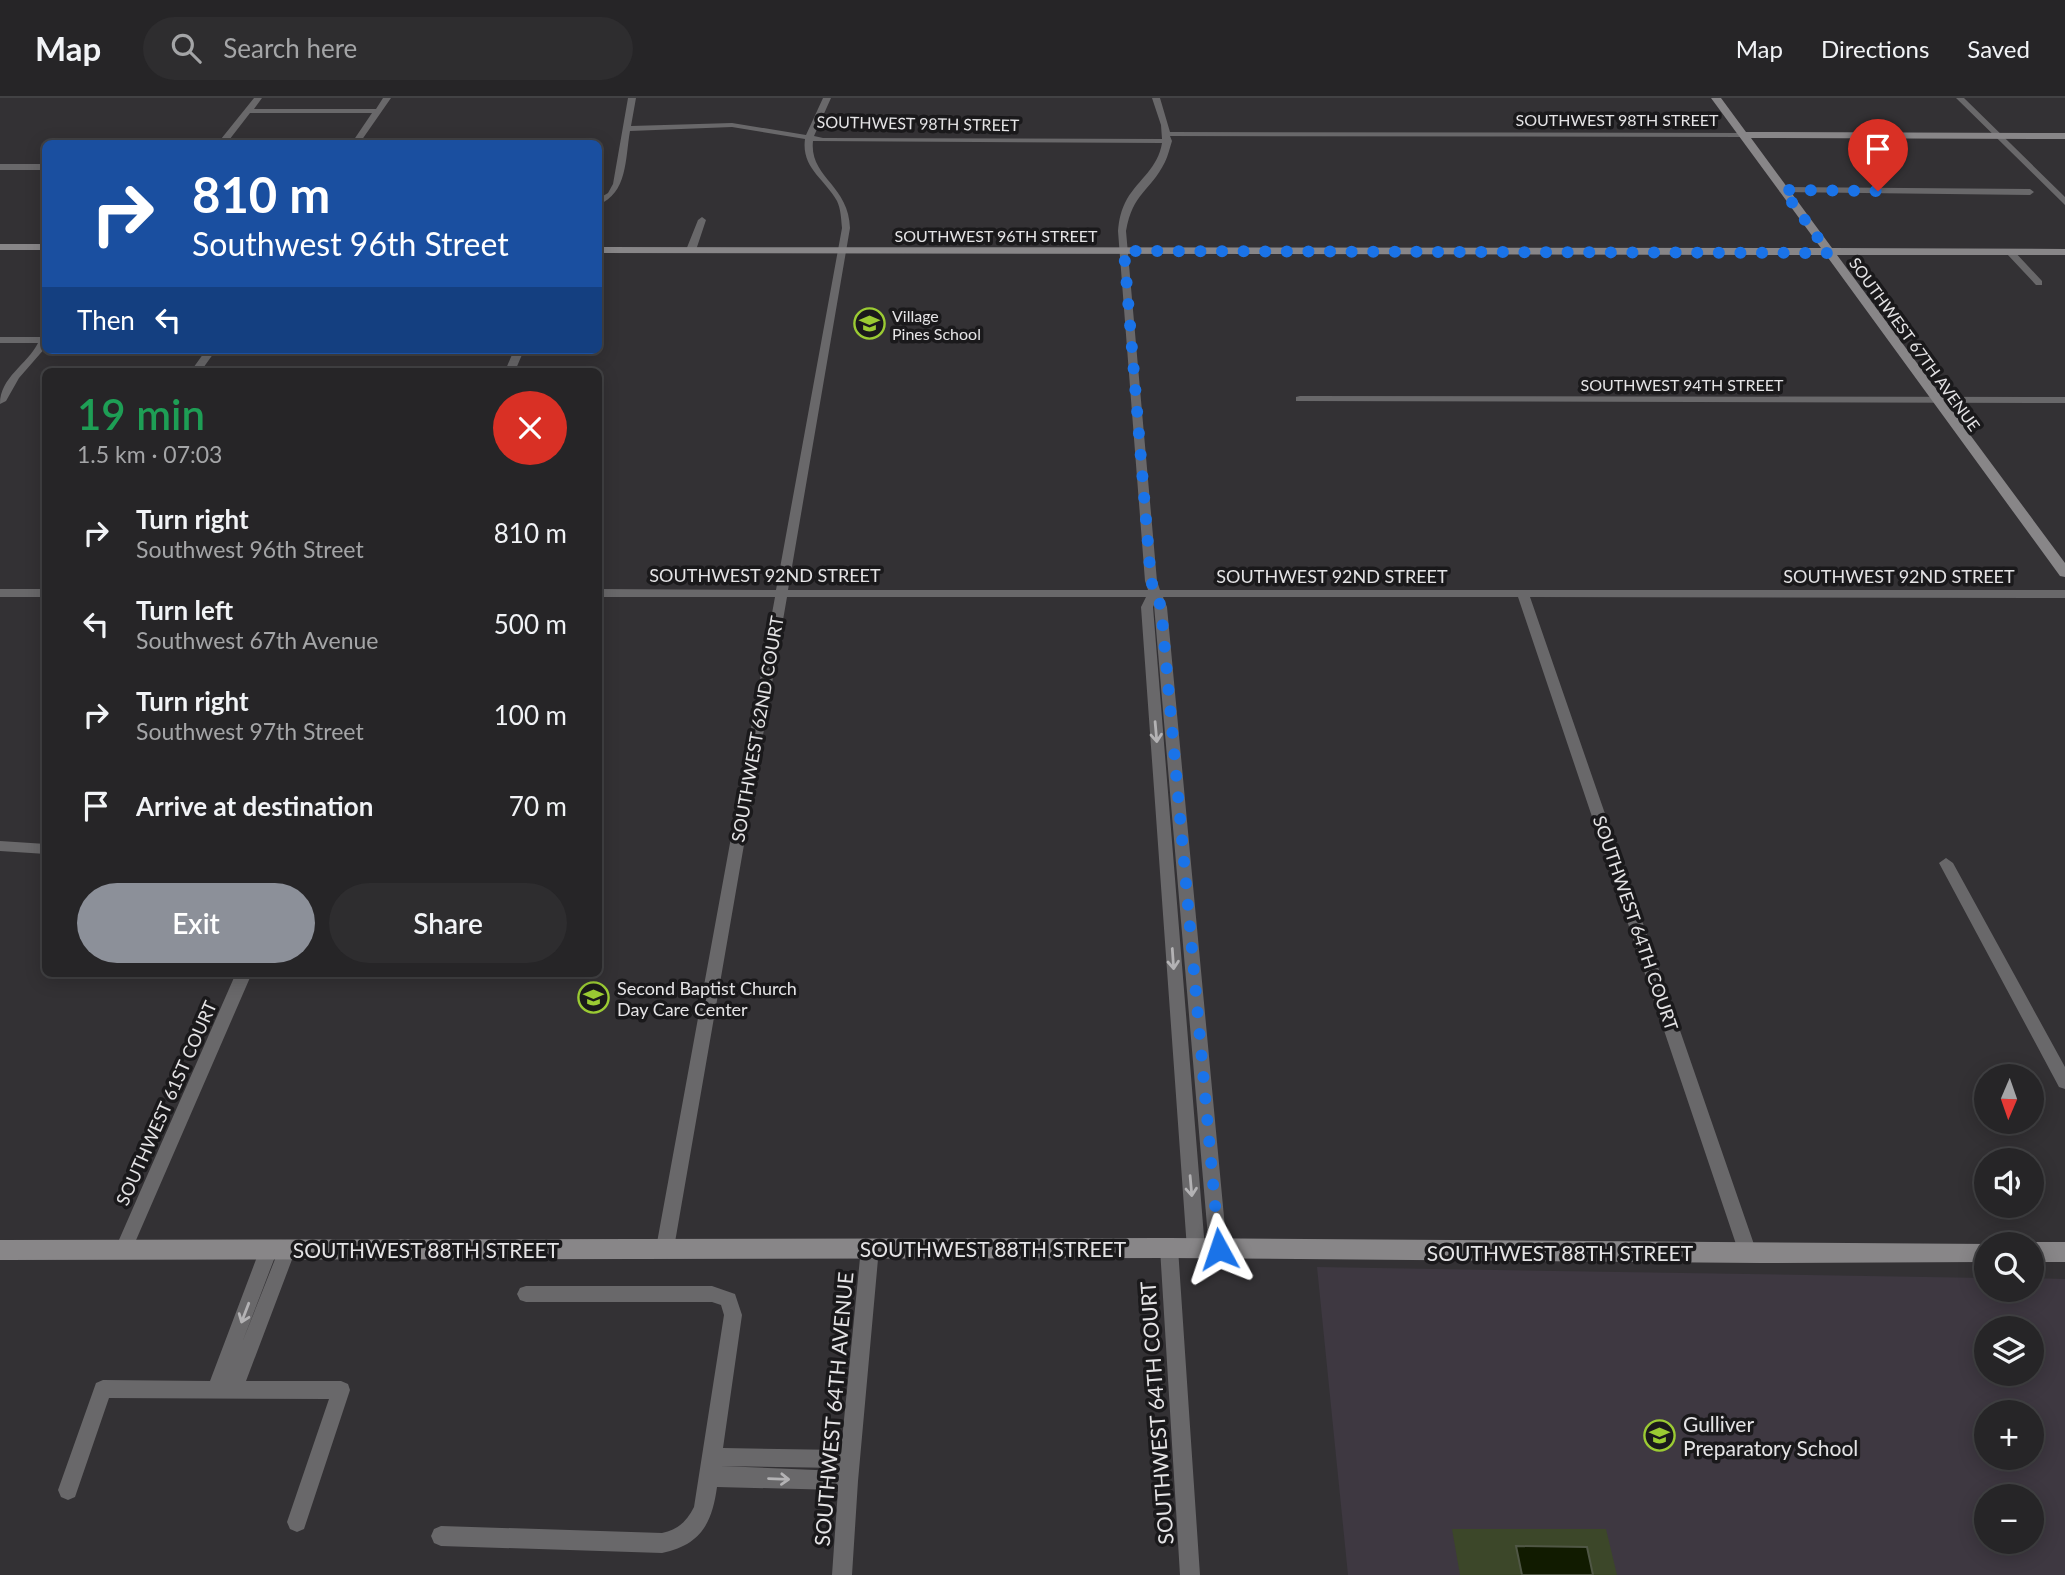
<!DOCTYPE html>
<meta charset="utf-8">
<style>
:root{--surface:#262527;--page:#2e2d2f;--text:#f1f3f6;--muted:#a4a5a7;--line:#424244;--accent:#8c9099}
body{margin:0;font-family:Lato,sans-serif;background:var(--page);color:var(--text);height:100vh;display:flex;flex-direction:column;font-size:26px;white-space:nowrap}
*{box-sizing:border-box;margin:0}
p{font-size:23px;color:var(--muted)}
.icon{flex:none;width:38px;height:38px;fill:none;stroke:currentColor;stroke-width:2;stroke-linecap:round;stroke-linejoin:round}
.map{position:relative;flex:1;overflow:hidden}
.drawer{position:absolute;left:42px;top:270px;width:560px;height:609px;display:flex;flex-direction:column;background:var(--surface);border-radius:10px;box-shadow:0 4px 18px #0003,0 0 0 2px var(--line)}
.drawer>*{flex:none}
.guide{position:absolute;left:42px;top:42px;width:560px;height:214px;border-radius:10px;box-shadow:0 4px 18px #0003,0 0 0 2px var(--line);background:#1a4fa0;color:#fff;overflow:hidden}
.needle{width:46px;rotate:182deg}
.controls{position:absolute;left:1974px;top:966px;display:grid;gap:14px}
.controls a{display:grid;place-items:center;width:70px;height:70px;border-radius:50%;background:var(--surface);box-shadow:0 4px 18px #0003,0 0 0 2px var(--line);font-size:35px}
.pin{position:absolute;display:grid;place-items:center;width:60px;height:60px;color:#fff;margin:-72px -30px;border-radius:50% 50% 50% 0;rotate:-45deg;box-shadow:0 0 7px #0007}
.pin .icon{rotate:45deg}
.me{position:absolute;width:77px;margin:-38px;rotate:355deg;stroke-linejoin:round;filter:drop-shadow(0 0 5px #0008)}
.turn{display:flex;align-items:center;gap:24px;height:147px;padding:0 35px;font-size:32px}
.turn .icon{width:91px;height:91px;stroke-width:2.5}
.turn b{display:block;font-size:49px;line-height:60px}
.then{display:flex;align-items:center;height:66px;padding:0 35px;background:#0003;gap:14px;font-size:26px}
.round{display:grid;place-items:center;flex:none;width:74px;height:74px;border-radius:37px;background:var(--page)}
.headline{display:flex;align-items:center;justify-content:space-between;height:119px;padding:0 35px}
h1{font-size:42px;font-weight:600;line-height:52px;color:#1e9e55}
.button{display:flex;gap:14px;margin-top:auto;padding:14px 35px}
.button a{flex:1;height:80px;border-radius:42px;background:var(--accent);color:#fff;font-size:28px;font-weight:600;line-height:80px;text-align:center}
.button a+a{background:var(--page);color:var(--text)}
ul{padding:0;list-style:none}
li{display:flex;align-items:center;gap:21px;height:91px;padding:0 35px}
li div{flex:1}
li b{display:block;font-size:26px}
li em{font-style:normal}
header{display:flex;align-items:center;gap:42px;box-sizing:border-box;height:98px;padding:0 35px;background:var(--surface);border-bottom:2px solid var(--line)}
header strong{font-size:33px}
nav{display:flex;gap:38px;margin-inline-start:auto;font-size:24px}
.search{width:490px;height:63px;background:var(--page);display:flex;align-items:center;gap:18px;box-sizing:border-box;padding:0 24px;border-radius:38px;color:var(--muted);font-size:26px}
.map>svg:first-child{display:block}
.built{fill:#3e3841;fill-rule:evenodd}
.green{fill:#3c4729}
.water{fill:#111b00;stroke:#505745;stroke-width:2}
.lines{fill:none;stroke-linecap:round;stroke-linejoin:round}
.street{fill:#69686a;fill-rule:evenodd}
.secondary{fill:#888688;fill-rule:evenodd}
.oneway{stroke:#b3b2b4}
.route{stroke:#1a73e8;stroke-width:12;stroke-dasharray:0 21.6}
.labels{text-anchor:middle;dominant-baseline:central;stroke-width:7;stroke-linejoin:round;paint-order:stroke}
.far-street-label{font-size:16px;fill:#e4e3e5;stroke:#1a191b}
.far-poi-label{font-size:16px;fill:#e4e3e5;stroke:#1a191b;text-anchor:start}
.street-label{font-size:18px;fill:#e4e3e5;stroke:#1a191b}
.poi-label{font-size:18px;fill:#e4e3e5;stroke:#1a191b;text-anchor:start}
.near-street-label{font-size:21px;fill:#e4e3e5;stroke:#1a191b}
.near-poi-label{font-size:21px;fill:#e4e3e5;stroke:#1a191b;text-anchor:start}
</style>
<header>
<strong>Map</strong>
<div class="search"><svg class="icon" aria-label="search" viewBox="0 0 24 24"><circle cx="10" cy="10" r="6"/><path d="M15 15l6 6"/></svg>Search here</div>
<nav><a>Map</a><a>Directions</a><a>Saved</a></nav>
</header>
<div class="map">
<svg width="2065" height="1477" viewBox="0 0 2065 1477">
<rect width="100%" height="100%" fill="#333134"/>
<path class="built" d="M1317 1169 1986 1180V1192H2032V1180L2065 1181V1477H1348ZM1986 1230H2032V1276H1986ZM1986 1314H2032V1360H1986ZM1986 1398H2032V1444H1986Z"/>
<path class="green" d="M1452 1431H1606L1617 1477H1460Z"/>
<path class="water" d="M1516 1448 1587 1449 1593 1477H1522Z"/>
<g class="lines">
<path class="street" d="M254 0H262L254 11H376L383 0H391L359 46H351L372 15H250L226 46H217Z
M628 0H636L631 28 732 25 806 37 823 0H831L814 38 823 40 1162 41 1161 27 1152 0H1160L1170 34 1747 35V39H1744L1170 38 1172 43C1170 49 1168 58 1165 64 1150 94 1133 94 1126 133L1157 483 1160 492H2065V500L1530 499 1757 1155 1754 1160 1748 1163 1742 1160 1739 1155 1518 499H1163L1167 509 1227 1151 1224 1156 1218 1159 1212 1156 1209 1151 1154 507 1153 509 1205 1151 1202 1156 1196 1159 1190 1156 1187 1151 1141 509 1146 499H787L674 1150 671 1155 665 1158 659 1155 656 1150 775 499H598V491L776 492 842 130C841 120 841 112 837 103 825 81 801 70 805 41L732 29 630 33C625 61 628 95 598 107V101L608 95 613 86ZM813 43 1162 45C1158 70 1139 81 1127 101 1121 112 1119 121 1118 133L1145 483 1148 492H788L850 130C849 87 809 79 813 43Z
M1956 0H1964L2065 99V107Z
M0 66H46V72H0Z
M1783 89 2030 91 2034 94 2030 97 1780 94 1779 92Z
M702 119 706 122 696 152 688 154 686 152 698 122Z
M2007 152H2013L2042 183V187H2036L2007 156Z
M0 239H46V249L19 280 6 303 0 306C0 279 27 267 38 245H0Z
M206 252H216L201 273H191Z
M514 252H524L515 273H505Z
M1300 298 2065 299V305L1296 303V299Z
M0 491H46V499H0Z
M0 743 46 746V756L0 753Z
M1946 760 1953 765 2065 969V991L2059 989 1939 765Z
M236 875H252L130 1156 124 1159 118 1156 115 1151Z
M870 1142 876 1145 879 1150 858 1383 852 1477H832L838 1392 717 1389C712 1425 701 1447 662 1455L441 1448 434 1445 431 1438 434 1431 441 1428 662 1435C678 1432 687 1423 694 1409L724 1217 721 1207 712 1204H526L520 1202 517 1196 520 1190 526 1188H712L735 1196 742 1217 723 1350 841 1352 861 1150 864 1145ZM720 1368 840 1370 839 1373Z
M1169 1142 1175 1145 1178 1150 1200 1477H1180L1160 1150 1163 1145Z
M269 1143 275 1146 278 1151 242 1245 281 1146 287 1143 293 1146 296 1151 246 1283H341L348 1286 350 1292 304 1431 297 1434 290 1431 287 1424 329 1301 109 1300 75 1399 68 1402 61 1399 58 1392 96 1285 103 1282 210 1283 260 1151 263 1146Z"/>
<path class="secondary" d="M1711 0H1721L1746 34 2065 35V41L1751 40 1832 150 2065 151V157H1837L2065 465V479L2060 478 1826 157 598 155V149L1821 150Z
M0 146H46V152H0Z
M1169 1140 1991 1146H1986V1164L1759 1165 1169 1160 0 1162V1142Z
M2032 1144H2065V1164H2032V1146H2027Z"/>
</g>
<defs><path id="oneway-shaft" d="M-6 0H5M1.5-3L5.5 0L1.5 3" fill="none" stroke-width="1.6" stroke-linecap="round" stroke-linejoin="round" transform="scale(1.75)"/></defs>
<g class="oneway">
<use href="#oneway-shaft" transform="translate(1156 634) rotate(85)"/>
<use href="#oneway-shaft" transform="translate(1173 861) rotate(86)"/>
<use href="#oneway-shaft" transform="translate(1191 1088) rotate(85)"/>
<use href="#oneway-shaft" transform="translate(245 1215) rotate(111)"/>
<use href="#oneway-shaft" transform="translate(779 1381) rotate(2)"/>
</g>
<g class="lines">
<path class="route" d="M1219 1151 1161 509 1151 483 1124 153 1829 155 1783 92 1878 93"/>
</g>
<defs>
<symbol id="school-ring" viewBox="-11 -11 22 22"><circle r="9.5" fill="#1a191b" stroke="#9bcb33" stroke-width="1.5"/><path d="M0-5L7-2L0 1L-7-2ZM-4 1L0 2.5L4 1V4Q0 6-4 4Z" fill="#9bcb33"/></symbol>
</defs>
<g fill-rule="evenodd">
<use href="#school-ring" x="852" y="208" width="35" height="35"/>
<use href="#school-ring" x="576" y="882" width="35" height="35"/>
<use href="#school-ring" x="1642" y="1320" width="35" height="35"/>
</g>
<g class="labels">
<g class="far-street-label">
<text x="1617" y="21">SOUTHWEST 98TH STREET</text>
<text transform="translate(918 25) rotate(1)">SOUTHWEST 98TH STREET</text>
<text x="996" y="137">SOUTHWEST 96TH STREET</text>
<text transform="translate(1915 246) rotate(54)">SOUTHWEST 67TH AVENUE</text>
<text x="1682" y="286">SOUTHWEST 94TH STREET</text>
</g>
<g class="far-poi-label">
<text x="892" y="217">Village<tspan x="892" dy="18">Pines School</tspan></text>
</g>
<g class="street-label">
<text x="765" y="477">SOUTHWEST 92ND STREET</text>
<text x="1332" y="478">SOUTHWEST 92ND STREET</text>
<text x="1899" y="478">SOUTHWEST 92ND STREET</text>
<text transform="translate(757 631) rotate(-80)">SOUTHWEST 62ND COURT</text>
<text transform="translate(1636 825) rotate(71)">SOUTHWEST 64TH COURT</text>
<text transform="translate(166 1005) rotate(-66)">SOUTHWEST 61ST COURT</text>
</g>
<g class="poi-label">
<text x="617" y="890">Second Baptist Church<tspan x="617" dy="21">Day Care Center</tspan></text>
</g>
<g class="near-street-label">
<text x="993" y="1150">SOUTHWEST 88TH STREET</text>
<text x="426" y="1151">SOUTHWEST 88TH STREET</text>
<text x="1560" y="1154">SOUTHWEST 88TH STREET</text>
<text transform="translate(833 1311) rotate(-85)">SOUTHWEST 64TH AVENUE</text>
<text transform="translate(1156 1315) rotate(-94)">SOUTHWEST 64TH COURT</text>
</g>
<g class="near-poi-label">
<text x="1683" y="1325">Gulliver<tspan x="1683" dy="24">Preparatory School</tspan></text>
</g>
</g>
</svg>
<div class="controls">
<a><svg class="needle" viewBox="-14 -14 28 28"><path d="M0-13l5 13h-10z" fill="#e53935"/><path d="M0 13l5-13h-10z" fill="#a4a5a7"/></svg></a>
<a><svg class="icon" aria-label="sound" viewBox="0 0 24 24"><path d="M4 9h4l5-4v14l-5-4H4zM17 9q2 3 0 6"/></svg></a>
<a><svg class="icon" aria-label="search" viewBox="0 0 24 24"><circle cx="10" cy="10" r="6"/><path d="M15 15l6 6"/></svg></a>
<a><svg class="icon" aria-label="layers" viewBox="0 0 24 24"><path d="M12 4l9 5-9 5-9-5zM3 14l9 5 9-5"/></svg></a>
<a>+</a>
<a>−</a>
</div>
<div class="pin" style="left:1878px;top:93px;background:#d93025"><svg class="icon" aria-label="arrive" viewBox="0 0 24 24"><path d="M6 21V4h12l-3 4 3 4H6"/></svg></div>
<svg class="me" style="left:1219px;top:1151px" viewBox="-20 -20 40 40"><path d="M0-17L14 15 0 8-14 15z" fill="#1a73e8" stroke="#fff" stroke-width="4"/></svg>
<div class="guide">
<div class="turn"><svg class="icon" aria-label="right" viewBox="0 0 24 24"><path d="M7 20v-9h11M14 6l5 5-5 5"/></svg><div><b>810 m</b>Southwest 96th Street</div></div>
<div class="then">Then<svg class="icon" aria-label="left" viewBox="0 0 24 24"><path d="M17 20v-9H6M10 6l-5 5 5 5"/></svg></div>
</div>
<section class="drawer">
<div class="headline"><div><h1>19 min</h1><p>1.5 km · 07:03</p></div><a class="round" style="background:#d93025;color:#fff"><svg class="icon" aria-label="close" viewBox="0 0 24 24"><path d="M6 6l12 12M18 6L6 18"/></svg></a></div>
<ul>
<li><svg class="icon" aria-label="right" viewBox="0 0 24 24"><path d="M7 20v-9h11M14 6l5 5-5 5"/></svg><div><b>Turn right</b><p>Southwest 96th Street</p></div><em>810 m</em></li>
<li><svg class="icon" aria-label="left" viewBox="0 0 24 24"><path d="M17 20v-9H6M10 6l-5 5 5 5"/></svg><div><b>Turn left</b><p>Southwest 67th Avenue</p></div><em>500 m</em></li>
<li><svg class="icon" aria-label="right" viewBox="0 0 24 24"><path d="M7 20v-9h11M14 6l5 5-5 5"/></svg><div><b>Turn right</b><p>Southwest 97th Street</p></div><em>100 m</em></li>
<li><svg class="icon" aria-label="arrive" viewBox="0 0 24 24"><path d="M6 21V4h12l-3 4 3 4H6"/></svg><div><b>Arrive at destination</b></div><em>70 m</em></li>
</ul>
<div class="button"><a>Exit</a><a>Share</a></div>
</section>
</div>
